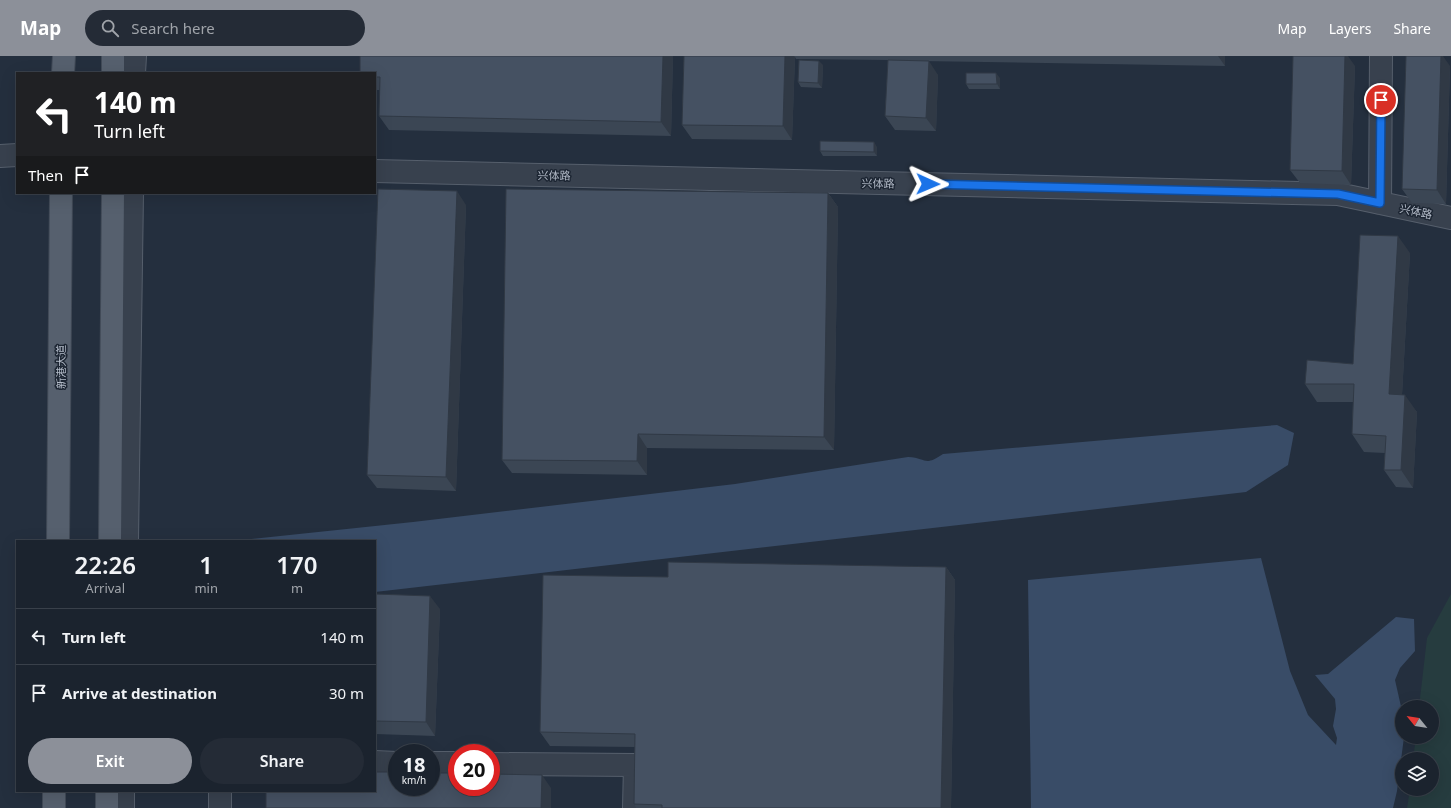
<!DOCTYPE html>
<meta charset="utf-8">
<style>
:root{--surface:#1b232e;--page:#242b36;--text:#f1f3f6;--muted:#a0a4aa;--line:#39404a;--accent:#8c9099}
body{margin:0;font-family:"Noto Sans","Noto Sans SC",sans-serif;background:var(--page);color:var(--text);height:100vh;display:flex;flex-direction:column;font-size:15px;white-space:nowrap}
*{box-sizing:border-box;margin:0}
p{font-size:13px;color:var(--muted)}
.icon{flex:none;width:22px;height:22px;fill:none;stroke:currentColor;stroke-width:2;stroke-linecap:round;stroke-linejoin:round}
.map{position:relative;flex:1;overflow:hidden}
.drawer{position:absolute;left:16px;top:484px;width:360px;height:252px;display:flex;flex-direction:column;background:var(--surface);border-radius:0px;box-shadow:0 4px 16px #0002,0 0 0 1px var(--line)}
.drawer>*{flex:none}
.guide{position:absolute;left:16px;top:16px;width:360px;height:122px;border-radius:0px;box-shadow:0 4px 16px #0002,0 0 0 1px var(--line);background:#202124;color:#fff;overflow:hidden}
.needle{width:26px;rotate:300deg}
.fabs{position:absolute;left:1395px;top:644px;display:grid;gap:8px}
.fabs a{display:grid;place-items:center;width:44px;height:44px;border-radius:50%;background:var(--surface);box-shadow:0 4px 16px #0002,0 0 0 1px var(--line);font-size:20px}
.speed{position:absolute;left:388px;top:688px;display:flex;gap:8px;font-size:20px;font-weight:700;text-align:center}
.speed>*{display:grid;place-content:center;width:52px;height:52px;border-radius:50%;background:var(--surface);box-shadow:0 4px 16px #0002,0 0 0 1px var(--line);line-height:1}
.speed small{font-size:10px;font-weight:400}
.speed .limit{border:6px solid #d22;background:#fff;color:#111}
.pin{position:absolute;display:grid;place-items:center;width:34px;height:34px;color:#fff;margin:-17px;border:2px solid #fff;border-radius:50%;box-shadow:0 1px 4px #0007}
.me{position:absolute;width:44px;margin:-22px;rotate:91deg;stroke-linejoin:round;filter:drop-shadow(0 0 3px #0008)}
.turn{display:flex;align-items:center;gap:14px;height:84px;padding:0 12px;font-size:18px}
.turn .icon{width:52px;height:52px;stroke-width:2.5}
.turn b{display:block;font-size:28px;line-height:34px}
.then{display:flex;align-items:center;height:38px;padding:0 12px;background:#0003;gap:8px;font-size:15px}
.eta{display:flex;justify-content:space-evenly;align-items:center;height:68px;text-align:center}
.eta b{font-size:24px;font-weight:600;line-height:28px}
.button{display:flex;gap:8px;margin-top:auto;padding:8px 12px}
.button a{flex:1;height:46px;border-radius:24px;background:var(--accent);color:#fff;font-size:16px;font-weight:600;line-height:46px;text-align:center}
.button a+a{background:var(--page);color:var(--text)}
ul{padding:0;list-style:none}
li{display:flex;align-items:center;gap:12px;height:56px;padding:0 12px;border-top:1px solid var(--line)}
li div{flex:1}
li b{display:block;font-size:15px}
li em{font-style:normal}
header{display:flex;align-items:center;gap:24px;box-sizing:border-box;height:56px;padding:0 20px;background:var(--accent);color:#fff}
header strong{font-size:19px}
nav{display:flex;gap:22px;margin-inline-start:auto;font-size:14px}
.search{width:280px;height:36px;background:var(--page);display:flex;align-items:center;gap:10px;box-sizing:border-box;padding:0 14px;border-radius:22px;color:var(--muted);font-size:15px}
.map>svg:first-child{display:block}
.green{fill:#263c3f}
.water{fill:#394c67}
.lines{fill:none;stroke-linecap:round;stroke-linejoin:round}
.minor-casing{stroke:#565f6c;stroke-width:24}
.major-casing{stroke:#414a57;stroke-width:24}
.minor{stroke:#38414e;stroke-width:22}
.major{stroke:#56606e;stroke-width:22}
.wall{fill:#3b4654}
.shaded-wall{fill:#303945}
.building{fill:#455162;stroke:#303945}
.route-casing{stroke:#114b97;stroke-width:10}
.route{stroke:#1a73e8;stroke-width:7}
.labels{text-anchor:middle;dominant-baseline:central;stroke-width:3;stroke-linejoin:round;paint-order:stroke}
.street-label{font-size:11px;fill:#b4bcc9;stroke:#1d2633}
</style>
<header>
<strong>Map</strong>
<div class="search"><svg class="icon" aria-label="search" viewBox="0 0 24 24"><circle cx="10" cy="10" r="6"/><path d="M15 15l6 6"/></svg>Search here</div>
<nav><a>Map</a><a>Layers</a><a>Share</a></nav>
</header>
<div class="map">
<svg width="1451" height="752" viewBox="0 0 1451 752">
<rect width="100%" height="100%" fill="#242f3e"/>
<path class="green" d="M1451 538V752H1407L1410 733H1432V703H1413L1416 681H1432V651H1419L1427 582Z"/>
<path class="water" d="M1277 369 1294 377 1288 409 1246 436 375 536V485H242V484L413 466 735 428 908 401C927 402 924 411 943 398Z
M1261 502 1290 615 1308 659 1336 689 1337 682 1333 670 1336 653 1335 643 1315 619 1328 618 1396 561 1414 563 1415 595 1400 612 1395 624 1402 655V681H1404L1397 735 1393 752H1031L1028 524Z"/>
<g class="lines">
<defs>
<path id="minor" d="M134 17 135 0
M0 100 17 99
M375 115 1338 138 1451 162
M1380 147 1381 0
M127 485 132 137
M375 706 397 707
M431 707H457
M491 708 635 709 634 752
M123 752V735
M220 752V735"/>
<path id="major" d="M63 17 64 0
M113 17V0
M58 485 61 137
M110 485 113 137
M54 752V735
M107 752V735"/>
</defs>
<use href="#minor" class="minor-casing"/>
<use href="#major" class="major-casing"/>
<use href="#minor" class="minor"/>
<use href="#major" class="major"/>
</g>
<path class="wall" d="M673 0 671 80 389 74 379 60 380 34H375V17Z
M684 0H1225V10L920 5 938 19 936 75 895 74 885 60 888 4 796 3 795 1 792 84 692 83 682 69Z
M823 9 822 32 801 31 798 26Z
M1355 10 1351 129 1300 127 1290 114Z
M1450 10 1446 148 1412 147 1402 133Z
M1000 22V33H969L966 28Z
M877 91V100H823L820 95Z
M828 137 838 151 834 394 647 392V419L512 417 502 404Z
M466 149 456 435 377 432 367 419Z
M1410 197 1402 339 1417 356 1413 432 1396 431 1384 414 1385 397 1364 396 1352 378 1353 346H1317L1305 328 1353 308Z
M946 511 955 524 951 752H636L634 748 635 691 550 690 540 676 668 521Z
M375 538 440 553 435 680 375 678Z"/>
<path class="shaded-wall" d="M663 0H673L671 80 661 66Z
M785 0H794L795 1 792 84 783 70Z
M1218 0H1225V10Z
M1345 0H1348L1355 10 1351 129 1342 115Z
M1441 0H1443L1450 10 1446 148 1437 134Z
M819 5 823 9 822 32 818 27Z
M929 5 938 19 936 75 926 62Z
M996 17 1000 22V33L997 28Z
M874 86 877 91V100L874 96Z
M457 135 466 149 456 435 446 421Z
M828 137 838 151 834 394 824 381Z
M1398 180 1410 197 1401 356 1389 338Z
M1405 339 1417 356 1413 432 1401 414Z
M638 378 647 392V419L637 405Z
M946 511 955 524 951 752H941Z
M430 540 440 553 435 680 426 666Z
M542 719 551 732V752H541Z"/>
<path class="building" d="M360 0H663L661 66 379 60 380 21H375V17H360Z
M684 0H785L783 70 682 69Z
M1293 0H1345L1342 115 1290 114Z
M1406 0H1441L1437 134 1402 133Z
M799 4 819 5 818 27 798 26Z
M888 4 929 5 926 62 885 60Z
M966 17H996L997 28H966Z
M820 85 874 86V96L820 95Z
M378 133 457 135 446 421 367 419Z
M506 133 828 137 824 381 638 378 637 405 502 404Z
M1360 179 1398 180 1389 338 1405 339 1401 414H1384L1386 380 1352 378 1354 328H1305L1307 304 1353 308Z
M668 506 946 511 941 752H662V749L634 748 635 678 540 676 543 519 668 521Z
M375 538 430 540 426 666 375 665Z
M375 716H397V731H431V717H457V731H491V718L542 719 541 752H266V735H375Z"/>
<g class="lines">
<defs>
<path id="route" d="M928 128 1338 138 1380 147 1381 44"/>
</defs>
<use href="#route" class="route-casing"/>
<use href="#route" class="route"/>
</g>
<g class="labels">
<g class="street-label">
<text transform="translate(554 119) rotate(1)">兴体路</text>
<text transform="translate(878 127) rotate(1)">兴体路</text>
<text transform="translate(1416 155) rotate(12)">兴体路</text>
<text transform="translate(60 311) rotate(-90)">新港大道</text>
</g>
</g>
</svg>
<div class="fabs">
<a><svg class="needle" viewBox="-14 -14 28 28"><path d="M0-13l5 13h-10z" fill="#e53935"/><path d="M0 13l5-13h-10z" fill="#a0a4aa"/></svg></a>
<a><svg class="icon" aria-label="layers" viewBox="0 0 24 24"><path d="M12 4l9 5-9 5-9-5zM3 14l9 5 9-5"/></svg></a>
</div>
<div class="speed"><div>18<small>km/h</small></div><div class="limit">20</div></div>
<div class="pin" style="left:1381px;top:44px;background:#d93025"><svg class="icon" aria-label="arrive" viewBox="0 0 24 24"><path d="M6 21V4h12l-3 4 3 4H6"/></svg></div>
<svg class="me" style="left:928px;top:128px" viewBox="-20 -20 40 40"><path d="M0-17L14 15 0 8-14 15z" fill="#1a73e8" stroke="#fff" stroke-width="4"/></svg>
<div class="guide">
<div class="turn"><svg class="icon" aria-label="left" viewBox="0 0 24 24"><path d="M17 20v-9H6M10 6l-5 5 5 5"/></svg><div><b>140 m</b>Turn left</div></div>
<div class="then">Then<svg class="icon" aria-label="arrive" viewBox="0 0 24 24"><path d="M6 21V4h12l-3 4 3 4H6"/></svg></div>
</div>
<section class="drawer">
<div class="eta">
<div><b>22:26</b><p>Arrival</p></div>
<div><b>1</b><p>min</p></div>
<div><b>170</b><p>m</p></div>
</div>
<ul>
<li><svg class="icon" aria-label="left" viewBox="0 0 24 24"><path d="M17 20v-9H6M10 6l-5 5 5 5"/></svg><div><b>Turn left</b></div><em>140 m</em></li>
<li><svg class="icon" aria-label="arrive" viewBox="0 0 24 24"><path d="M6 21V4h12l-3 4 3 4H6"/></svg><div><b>Arrive at destination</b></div><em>30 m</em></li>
</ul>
<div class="button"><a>Exit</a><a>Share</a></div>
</section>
</div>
